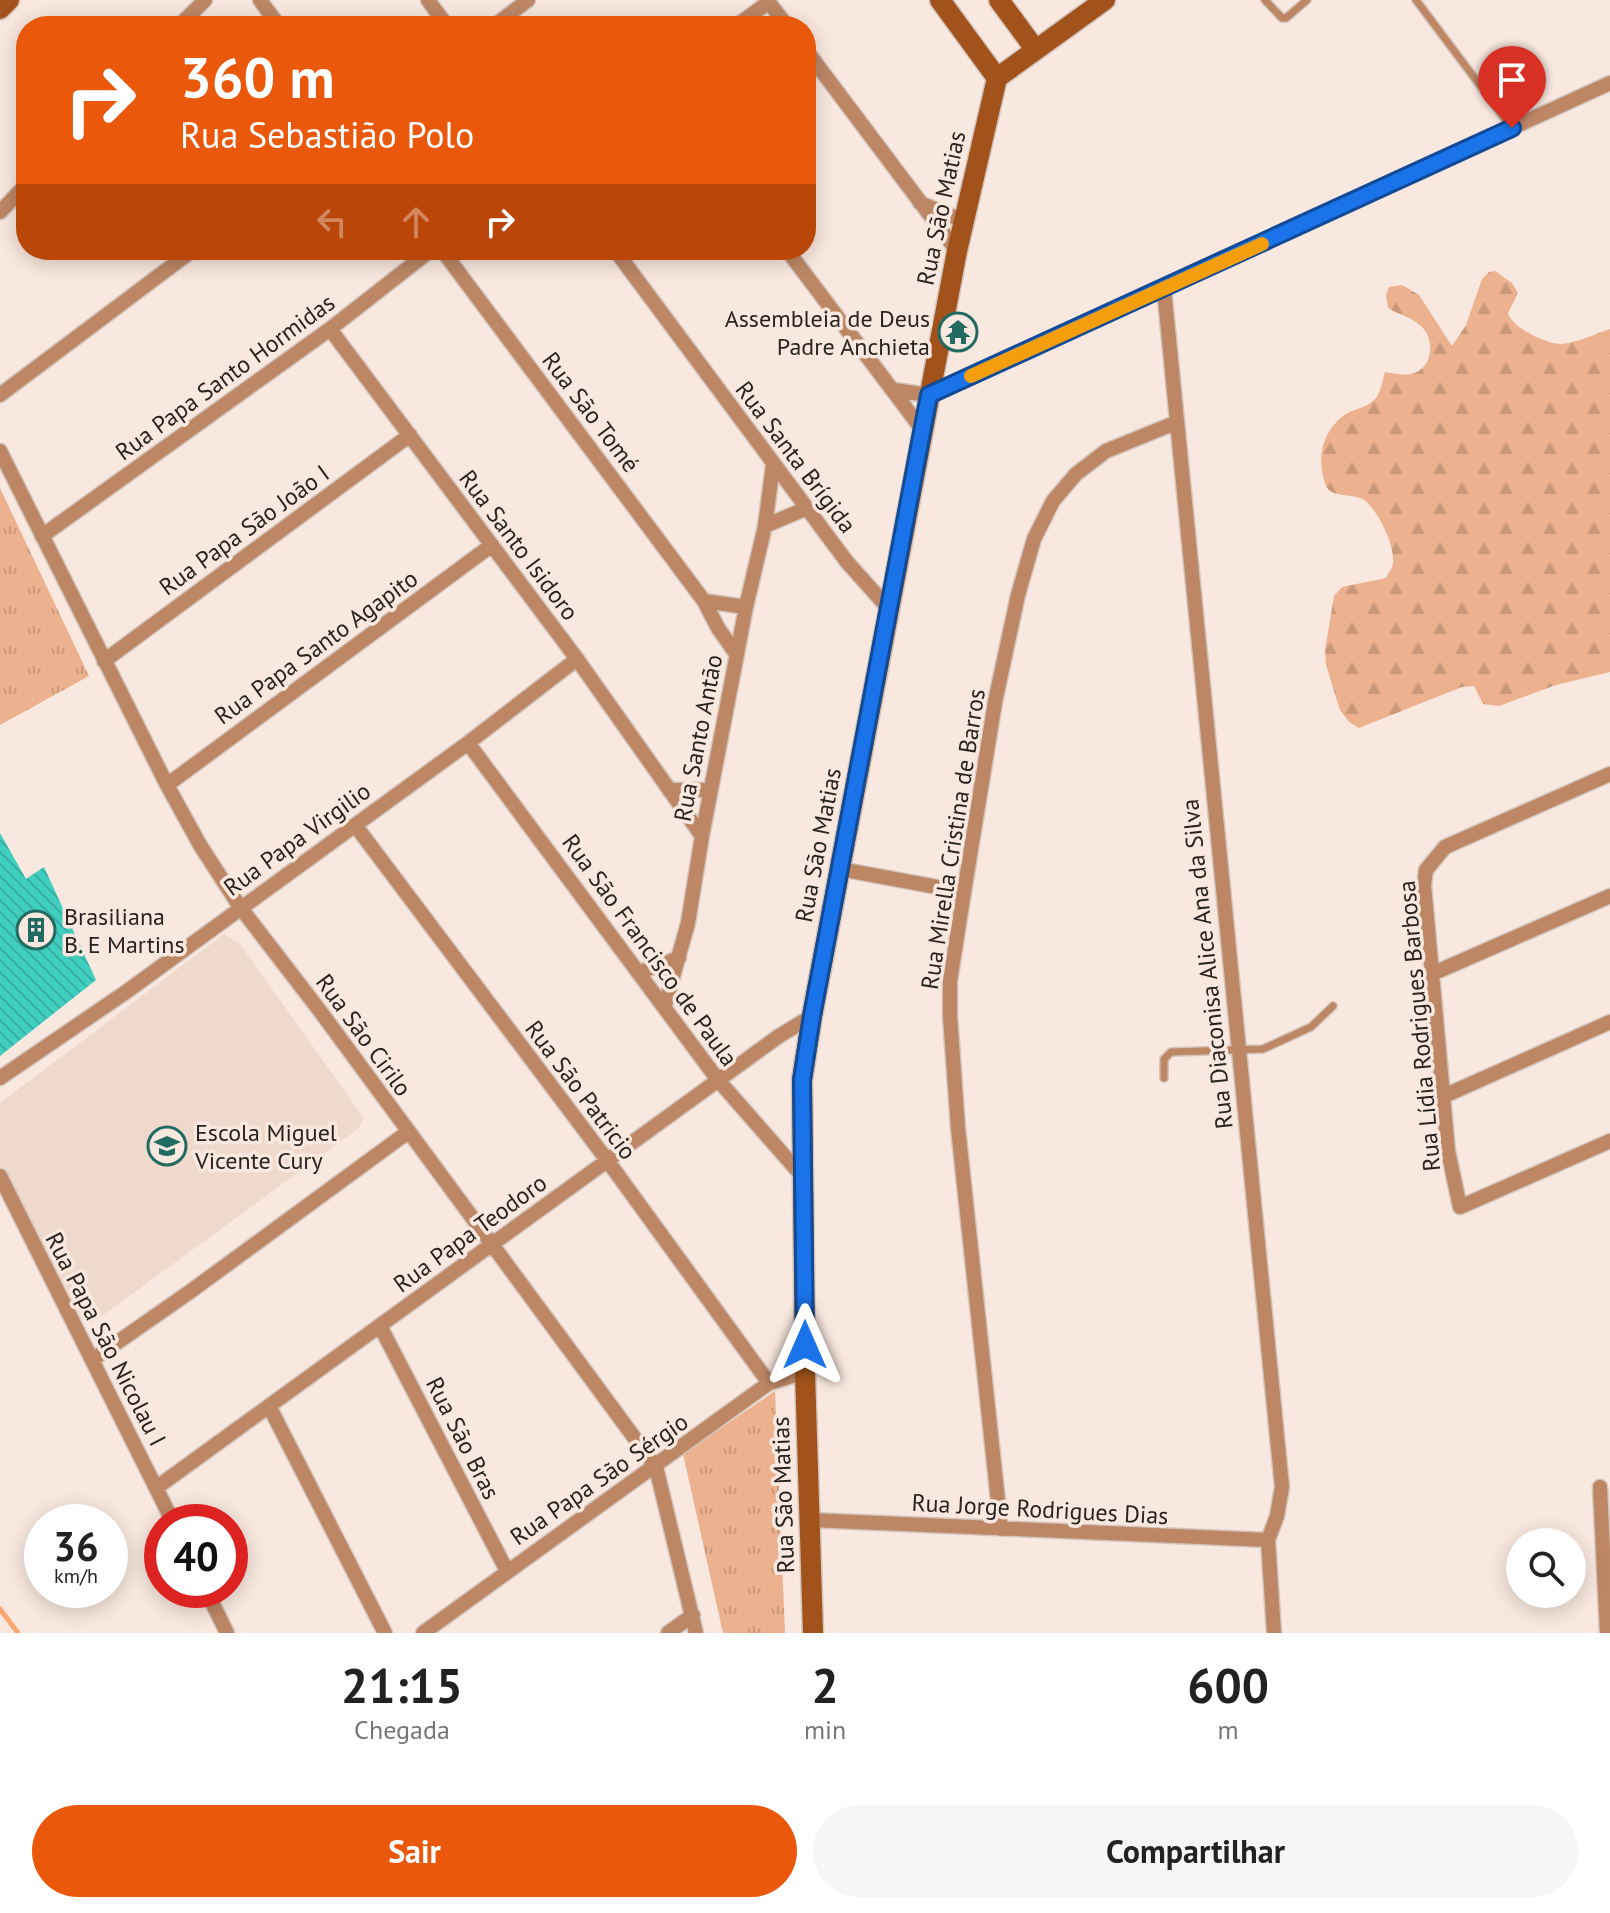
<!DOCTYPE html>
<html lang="pt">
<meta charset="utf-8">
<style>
:root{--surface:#fff;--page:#f6f6f6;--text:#222;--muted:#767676;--accent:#ea580c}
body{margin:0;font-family:"PT Sans",sans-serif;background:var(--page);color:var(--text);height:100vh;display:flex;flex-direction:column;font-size:30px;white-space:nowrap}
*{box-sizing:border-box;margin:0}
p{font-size:26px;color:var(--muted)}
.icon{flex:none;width:44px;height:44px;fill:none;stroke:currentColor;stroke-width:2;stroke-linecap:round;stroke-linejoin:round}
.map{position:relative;height:1633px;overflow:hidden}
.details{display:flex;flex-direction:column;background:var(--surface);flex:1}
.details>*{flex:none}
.banner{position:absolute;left:16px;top:16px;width:800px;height:244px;border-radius:32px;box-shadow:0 4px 20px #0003;background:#ea580c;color:#fff;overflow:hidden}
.controls{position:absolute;left:1506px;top:1528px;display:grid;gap:16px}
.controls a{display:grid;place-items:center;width:80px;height:80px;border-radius:50%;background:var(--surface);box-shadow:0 4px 20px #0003;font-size:40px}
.speed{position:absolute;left:24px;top:1504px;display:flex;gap:16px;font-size:40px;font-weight:700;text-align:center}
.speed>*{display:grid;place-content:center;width:104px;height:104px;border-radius:50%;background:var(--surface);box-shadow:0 4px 20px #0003;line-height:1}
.speed small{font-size:20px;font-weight:400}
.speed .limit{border:12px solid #d22;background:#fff;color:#111}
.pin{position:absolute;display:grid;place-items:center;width:68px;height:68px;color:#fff;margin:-82px -34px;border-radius:50% 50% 50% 0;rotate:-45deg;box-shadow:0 0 8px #0007}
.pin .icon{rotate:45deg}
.me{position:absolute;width:88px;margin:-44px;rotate:0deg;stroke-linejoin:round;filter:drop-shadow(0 0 6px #0008)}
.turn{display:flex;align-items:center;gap:28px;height:168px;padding:0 32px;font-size:36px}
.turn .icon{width:104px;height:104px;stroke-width:2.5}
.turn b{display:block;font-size:56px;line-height:68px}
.lanes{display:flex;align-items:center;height:76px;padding:0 32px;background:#0003;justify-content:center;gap:40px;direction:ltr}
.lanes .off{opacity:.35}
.eta{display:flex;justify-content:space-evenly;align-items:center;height:136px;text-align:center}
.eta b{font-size:48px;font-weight:700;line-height:56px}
.action{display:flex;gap:16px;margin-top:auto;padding:16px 32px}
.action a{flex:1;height:92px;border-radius:48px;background:var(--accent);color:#fff;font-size:32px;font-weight:700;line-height:92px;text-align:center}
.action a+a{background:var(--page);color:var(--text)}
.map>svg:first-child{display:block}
.built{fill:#efd8cc}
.forest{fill:url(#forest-firs)}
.park{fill:url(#park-tufts)}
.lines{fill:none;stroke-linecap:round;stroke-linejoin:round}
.stream{stroke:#fba774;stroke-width:5}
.building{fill:url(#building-back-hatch)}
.lane-casing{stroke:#d3c5bc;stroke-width:10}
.street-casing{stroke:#d3c5bc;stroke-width:17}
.secondary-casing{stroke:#d3c5bc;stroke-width:23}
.lane{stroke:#bd8766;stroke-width:7}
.street{stroke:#bd8766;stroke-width:14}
.secondary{stroke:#a1531b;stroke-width:20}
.route-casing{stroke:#114b97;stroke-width:20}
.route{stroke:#1a73e8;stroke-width:14}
.slow{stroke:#f59e0b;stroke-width:14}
.labels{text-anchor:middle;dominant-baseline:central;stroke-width:7;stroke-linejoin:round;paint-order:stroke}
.street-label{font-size:24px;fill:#28231f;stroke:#f9e8df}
.poi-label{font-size:24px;fill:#28231f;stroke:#f9e8df;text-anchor:start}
</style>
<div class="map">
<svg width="1610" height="1633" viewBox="0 0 1610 1633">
<defs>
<pattern id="forest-firs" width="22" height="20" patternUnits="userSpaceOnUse" patternTransform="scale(2)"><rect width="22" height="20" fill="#ecb18e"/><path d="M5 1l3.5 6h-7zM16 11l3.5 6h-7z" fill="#ca987a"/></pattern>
<pattern id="park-tufts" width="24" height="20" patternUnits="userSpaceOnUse" patternTransform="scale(2)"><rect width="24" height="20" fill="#ecb18e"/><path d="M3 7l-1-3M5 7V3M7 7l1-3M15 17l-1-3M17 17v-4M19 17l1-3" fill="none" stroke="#ca987a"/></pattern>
<pattern id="building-back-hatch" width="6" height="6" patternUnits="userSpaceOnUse" patternTransform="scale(2)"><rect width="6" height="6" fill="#40cebf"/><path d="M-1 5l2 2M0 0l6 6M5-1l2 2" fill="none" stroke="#38b1a4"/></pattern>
</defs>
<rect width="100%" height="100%" fill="#f9e8df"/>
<path class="built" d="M224 934 240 944 363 1117 359 1128 91 1324 83 1321 0 1164V1103Z"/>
<path class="forest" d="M1495 271 1512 283 1518 293 1508 313C1512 328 1546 344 1561 344 1576 343 1595 334 1610 329V672L1556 685 1499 706 1483 704 1474 686 1462 687 1359 728 1349 722 1340 710 1326 665 1325 650 1334 596 1342 587 1386 578C1386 577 1392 568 1392 567 1398 550 1378 510 1364 500 1354 493 1331 498 1326 486 1316 460 1321 431 1346 414 1354 409 1366 408 1373 401 1381 394 1382 382 1385 372 1392 373 1403 376 1411 374 1432 370 1436 341 1422 327 1415 319 1398 314 1388 308L1386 295 1389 287 1402 285 1419 295 1452 346 1466 325 1482 279 1489 272Z"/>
<path class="park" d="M0 488 89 676 0 725Z
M775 1391 785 1633H723L683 1454Z"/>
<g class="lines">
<path class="stream" d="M0 1609 18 1633"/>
</g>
<path class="building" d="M0 833 26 879 44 867 96 980 0 1056Z"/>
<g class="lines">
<defs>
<path id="lane" d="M1265 0 1282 18H1286L1307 0
M1416 0 1512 128
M1164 1078V1059L1171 1052 1263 1049 1311 1027 1333 1006"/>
<path id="street" d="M260 0 279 26
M428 0 447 26
M767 0 787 26
M179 26 205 0
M494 26 528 0
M736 26 769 2
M806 50 957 251
M920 203 964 221
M0 212 26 185
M442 250 704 601 718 628 737 655
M615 250 847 562 890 610
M787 250 924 432
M1164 289 1282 1487 1277 1516 1268 1540 1274 1633
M330 329 577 659 702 836
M894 390 929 395 1610 83
M0 395 193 250
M0 451 167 785 200 845 240 907 320 1011 656 1467 696 1633
M765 526 807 508
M42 536 330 329 431 250
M704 601 746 607
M104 661 410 435
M468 743 718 1080 803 1177
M1610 774 1445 847 1426 870 1424 885 1448 1151 1460 1207 1610 1141
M167 785 492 545
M669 790H711
M355 825 607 1160 769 1383
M840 869 964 892
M640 972 679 958
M1434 973 1610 896
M665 1005 688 923 702 836 746 607 765 526 773 465
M0 1078 126 992 468 743 577 659
M1444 1096 1610 1022
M0 1176 173 1522
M380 1326 507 1571
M92 1360 191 1291 408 1132
M269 1406 385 1633
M1600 1487 1607 1633
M156 1488 779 1036 812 1016
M810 1520 1268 1540
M1001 1529 958 1128 950 1016V981L964 892 995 702 1018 595 1034 539 1053 501 1076 474 1106 451 1175 423
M206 1590 227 1633
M423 1633 769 1383 805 1372
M668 1633 693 1615"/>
<path id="secondary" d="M940 0 997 78
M999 0 1035 49
M0 9 9 0
M997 78 1105 0
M813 1633 805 1372 802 1080 812 1016 957 251 997 78"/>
</defs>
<use href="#lane" class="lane-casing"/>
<use href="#street" class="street-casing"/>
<use href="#secondary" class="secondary-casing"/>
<use href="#lane" class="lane"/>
<use href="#street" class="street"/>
<use href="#secondary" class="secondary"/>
</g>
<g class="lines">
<defs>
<path id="route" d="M805 1345 802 1080 812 1016 929 395 1512 128"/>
</defs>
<use href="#route" class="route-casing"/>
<use href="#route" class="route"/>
<path class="slow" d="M971 376 1262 244"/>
</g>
<defs>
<symbol id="temple-ring" viewBox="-11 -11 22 22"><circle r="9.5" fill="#f9e8df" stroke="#226b63" stroke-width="1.5"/><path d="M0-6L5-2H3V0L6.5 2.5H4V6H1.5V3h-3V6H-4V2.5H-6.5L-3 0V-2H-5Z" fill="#226b63"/></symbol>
<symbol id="building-ring" viewBox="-11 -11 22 22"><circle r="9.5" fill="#f9e8df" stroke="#226b63" stroke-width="1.5"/><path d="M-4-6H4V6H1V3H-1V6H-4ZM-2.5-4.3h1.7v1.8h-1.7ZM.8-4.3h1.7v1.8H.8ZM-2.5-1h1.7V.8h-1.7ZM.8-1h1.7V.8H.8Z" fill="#226b63"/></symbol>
<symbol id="school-ring" viewBox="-11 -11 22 22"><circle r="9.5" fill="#f9e8df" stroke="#226b63" stroke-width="1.5"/><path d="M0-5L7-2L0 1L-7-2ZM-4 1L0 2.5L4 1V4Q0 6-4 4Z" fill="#226b63"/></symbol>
</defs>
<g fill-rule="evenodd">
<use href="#temple-ring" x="936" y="310" width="44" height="44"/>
<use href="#building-ring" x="14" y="908" width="44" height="44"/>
<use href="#school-ring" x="145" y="1124" width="44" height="44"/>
</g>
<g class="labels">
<g class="street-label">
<text transform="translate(941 208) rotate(-78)">Rua São Matias</text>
<text transform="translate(225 377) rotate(-36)">Rua Papa Santo Hormidas</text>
<text transform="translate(591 412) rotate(53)">Rua São Tomé</text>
<text transform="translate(796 457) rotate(53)">Rua Santa Brígida</text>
<text transform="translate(244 530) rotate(-36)">Rua Papa São João I</text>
<text transform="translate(519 545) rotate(53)">Rua Santo Isidoro</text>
<text transform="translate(316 647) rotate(-36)">Rua Papa Santo Agapito</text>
<text transform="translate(698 738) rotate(-79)">Rua Santo Antão</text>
<text transform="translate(297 839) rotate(-36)">Rua Papa Virgilio</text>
<text transform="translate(953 839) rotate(-81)">Rua Mirella Cristina de Barros</text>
<text transform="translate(818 845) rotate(-79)">Rua São Matias</text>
<text transform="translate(650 950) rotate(54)">Rua São Francisco de Paula</text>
<text transform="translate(1207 964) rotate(-96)">Rua Diaconisa Alice Ana da Silva</text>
<text transform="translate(1419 1026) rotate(-95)">Rua Lídia Rodrigues Barbosa</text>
<text transform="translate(364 1035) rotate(54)">Rua São Cirilo</text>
<text transform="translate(581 1090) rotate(53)">Rua São Patricio</text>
<text transform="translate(470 1233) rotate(-36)">Rua Papa Teodoro</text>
<text transform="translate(106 1339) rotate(63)">Rua Papa São Nicolau I</text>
<text transform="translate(463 1438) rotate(63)">Rua São Bras</text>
<text transform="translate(599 1479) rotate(-35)">Rua Papa São Sérgio</text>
<text transform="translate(783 1495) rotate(-92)">Rua São Matias</text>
<text transform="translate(1040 1509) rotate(3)">Rua Jorge Rodrigues Dias</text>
</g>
<g class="poi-label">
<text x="930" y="318" text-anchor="end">Assembleia de Deus<tspan x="930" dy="28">Padre Anchieta</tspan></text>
<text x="64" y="916">Brasiliana<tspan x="64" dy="28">B. E Martins</tspan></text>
<text x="195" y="1132">Escola Miguel<tspan x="195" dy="28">Vicente Cury</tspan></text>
</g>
</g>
</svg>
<div class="controls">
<a><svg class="icon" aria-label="search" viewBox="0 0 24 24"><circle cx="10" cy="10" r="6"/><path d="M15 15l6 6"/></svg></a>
</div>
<div class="speed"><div>36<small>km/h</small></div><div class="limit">40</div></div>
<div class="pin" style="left:1512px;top:128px;background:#d93025"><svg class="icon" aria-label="arrive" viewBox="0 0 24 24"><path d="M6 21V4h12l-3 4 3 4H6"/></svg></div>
<svg class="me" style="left:805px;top:1345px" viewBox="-20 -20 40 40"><path d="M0-17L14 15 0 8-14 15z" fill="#1a73e8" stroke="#fff" stroke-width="4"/></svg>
<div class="banner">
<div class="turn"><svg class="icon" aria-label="right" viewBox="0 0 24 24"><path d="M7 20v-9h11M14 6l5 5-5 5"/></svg><div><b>360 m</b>Rua Sebastião Polo</div></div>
<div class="lanes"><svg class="icon off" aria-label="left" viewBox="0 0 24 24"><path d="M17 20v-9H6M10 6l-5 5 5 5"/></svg><svg class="icon off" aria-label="ahead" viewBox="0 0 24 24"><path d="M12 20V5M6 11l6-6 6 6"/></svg><svg class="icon" aria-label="right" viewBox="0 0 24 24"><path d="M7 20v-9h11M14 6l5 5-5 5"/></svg></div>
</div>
</div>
<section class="details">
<div class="eta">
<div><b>21:15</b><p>Chegada</p></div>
<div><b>2</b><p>min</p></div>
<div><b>600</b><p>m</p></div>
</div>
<div class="action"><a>Sair</a><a>Compartilhar</a></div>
</section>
